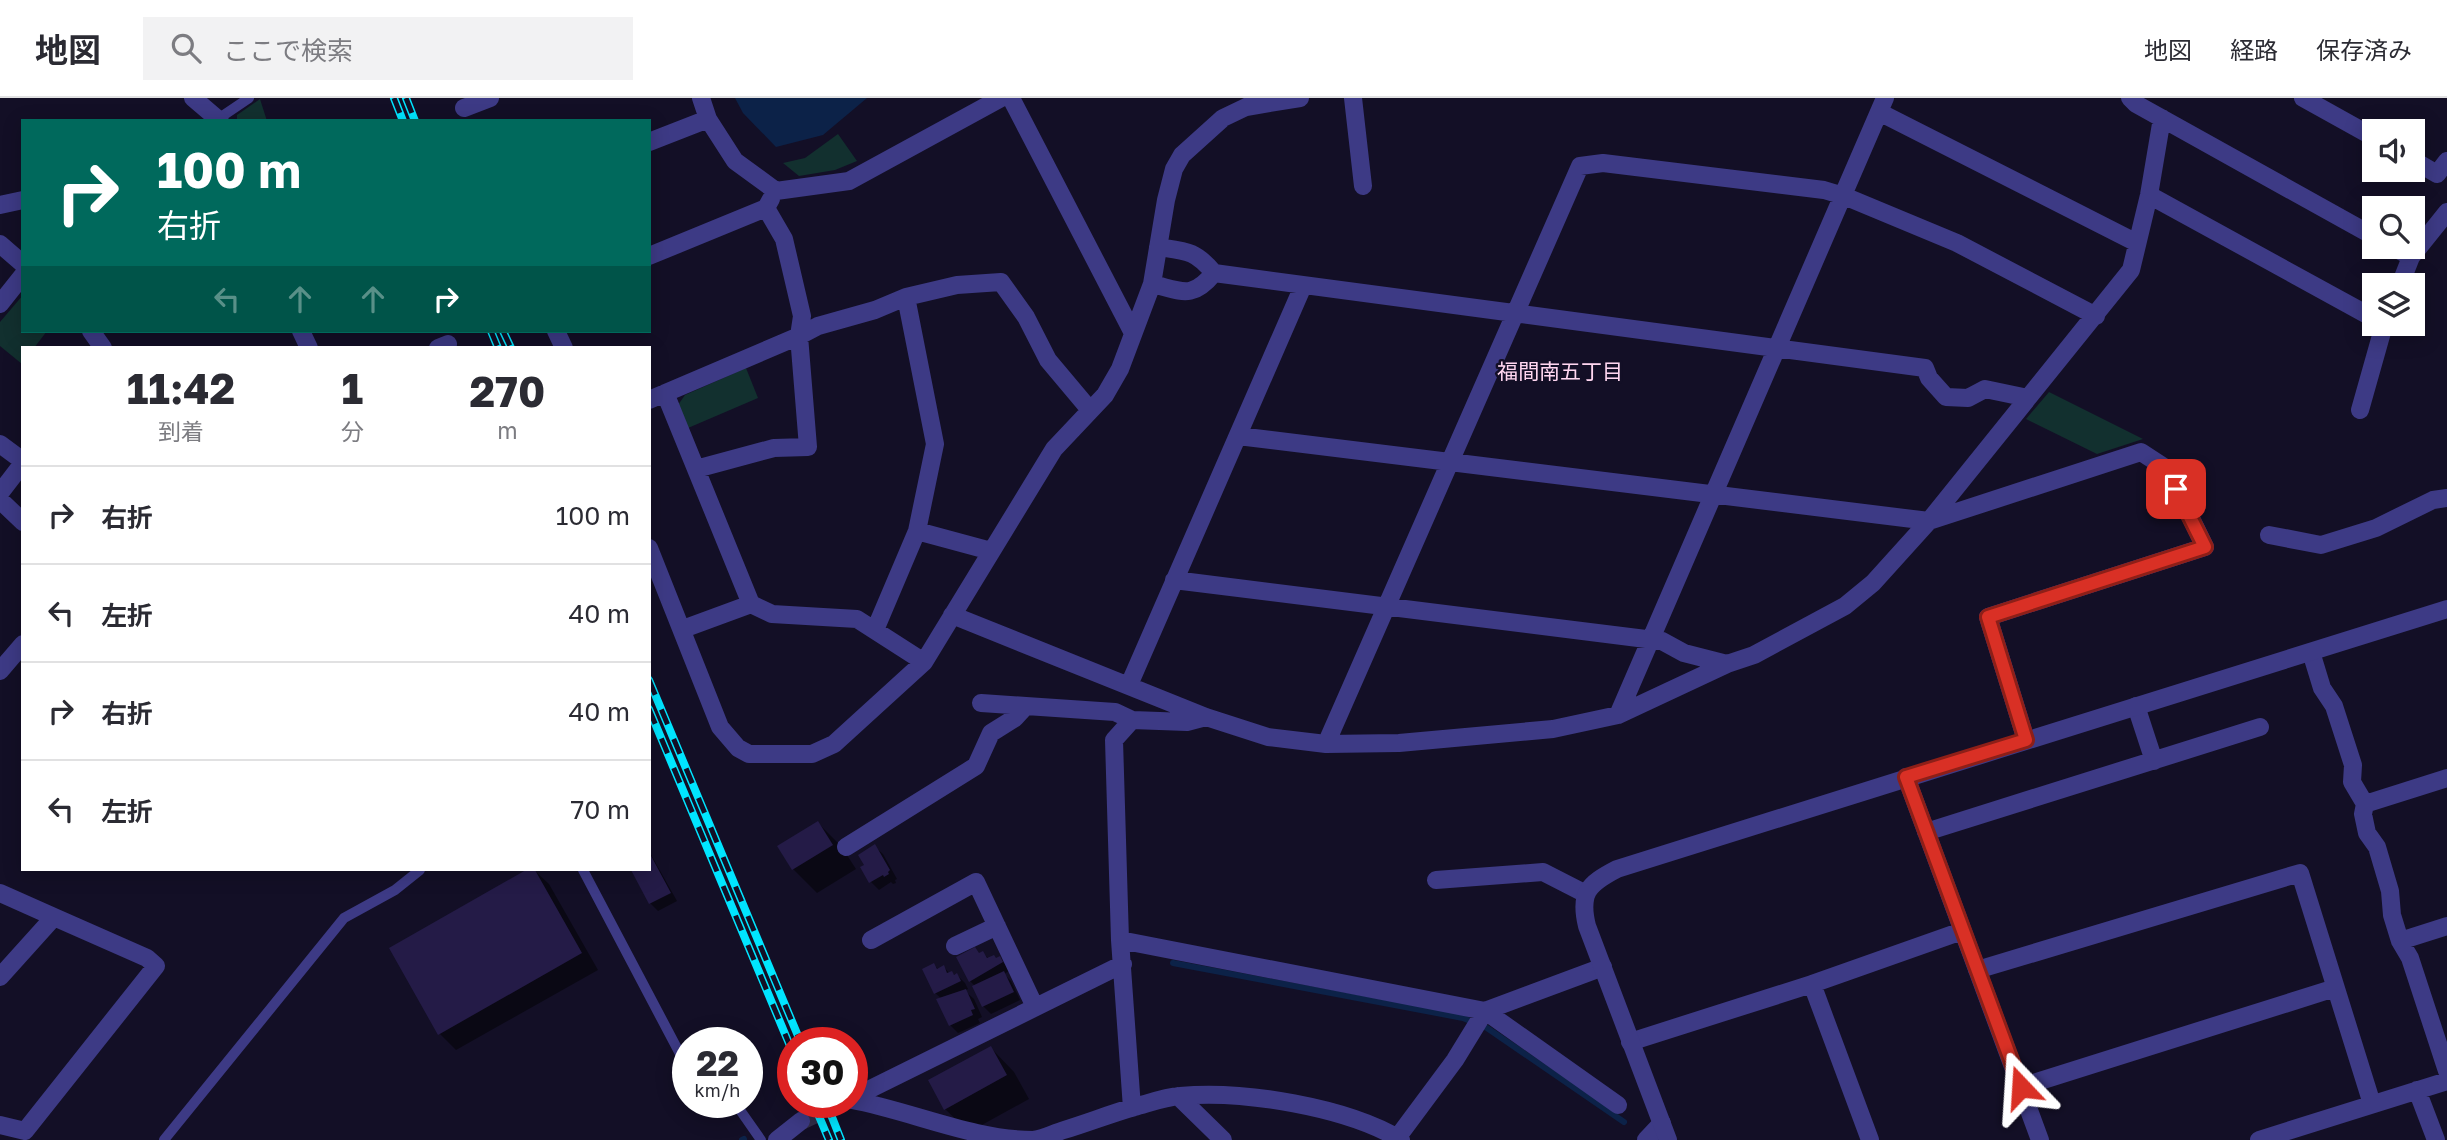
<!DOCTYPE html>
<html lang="ja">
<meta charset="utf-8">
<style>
:root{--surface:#fff;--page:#f2f2f3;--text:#2b2b33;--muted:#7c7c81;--line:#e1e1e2}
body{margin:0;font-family:"Golos Text","Noto Sans JP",sans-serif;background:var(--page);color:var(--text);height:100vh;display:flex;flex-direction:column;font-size:26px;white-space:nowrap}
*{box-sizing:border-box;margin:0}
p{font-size:23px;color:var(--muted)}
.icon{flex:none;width:38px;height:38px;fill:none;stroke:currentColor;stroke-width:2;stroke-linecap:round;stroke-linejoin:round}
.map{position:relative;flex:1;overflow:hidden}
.details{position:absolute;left:21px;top:248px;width:630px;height:525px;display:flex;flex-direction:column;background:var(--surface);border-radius:0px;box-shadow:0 4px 18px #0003}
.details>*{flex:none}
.banner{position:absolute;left:21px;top:21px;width:630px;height:214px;border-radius:0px;box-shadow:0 4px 18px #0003;background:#00695c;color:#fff;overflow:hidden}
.buttons{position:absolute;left:2362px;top:21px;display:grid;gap:14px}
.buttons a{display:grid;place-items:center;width:63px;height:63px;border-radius:0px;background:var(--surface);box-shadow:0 4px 18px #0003;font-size:35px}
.speed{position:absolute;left:672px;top:929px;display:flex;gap:14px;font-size:35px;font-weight:700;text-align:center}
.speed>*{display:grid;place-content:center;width:91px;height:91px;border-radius:50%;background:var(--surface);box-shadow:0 4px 18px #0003;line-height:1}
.speed small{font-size:18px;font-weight:400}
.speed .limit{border:10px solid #d22;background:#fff;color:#111}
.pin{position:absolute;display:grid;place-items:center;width:60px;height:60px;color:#fff;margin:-30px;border-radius:14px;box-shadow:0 4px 10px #0006}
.me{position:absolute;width:77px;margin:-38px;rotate:340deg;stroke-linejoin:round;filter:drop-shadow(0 0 5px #0008)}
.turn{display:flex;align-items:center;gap:24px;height:147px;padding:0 21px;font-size:32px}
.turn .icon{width:91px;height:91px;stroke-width:2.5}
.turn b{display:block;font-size:49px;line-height:60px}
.lanes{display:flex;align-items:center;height:66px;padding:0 21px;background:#0003;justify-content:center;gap:35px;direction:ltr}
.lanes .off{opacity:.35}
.eta{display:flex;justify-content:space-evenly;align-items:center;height:119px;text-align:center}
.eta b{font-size:42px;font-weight:700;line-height:49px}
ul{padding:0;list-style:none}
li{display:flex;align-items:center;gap:21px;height:98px;padding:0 21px;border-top:2px solid var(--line)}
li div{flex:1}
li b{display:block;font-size:26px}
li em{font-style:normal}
header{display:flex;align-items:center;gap:42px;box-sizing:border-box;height:98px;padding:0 35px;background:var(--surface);border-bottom:2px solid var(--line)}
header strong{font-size:33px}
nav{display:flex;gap:38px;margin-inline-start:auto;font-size:24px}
.search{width:490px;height:63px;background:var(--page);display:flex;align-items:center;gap:18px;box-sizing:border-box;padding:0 24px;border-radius:0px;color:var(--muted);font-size:26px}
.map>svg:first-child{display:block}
.green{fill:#12302f}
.water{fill:#0c2248}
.shadow{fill:#0007}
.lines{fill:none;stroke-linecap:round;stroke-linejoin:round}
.stream{stroke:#0c2248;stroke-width:6}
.building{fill:#241b47}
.minor-tunnel{stroke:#312d47;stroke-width:18;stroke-dasharray:18 9;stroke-linecap:butt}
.service{stroke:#3d3a85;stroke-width:10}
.minor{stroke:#3d3a85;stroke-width:18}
.tertiary{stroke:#3d3a85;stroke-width:18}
.rail-casing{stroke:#00e5ff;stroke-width:8}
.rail{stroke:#130f26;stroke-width:5;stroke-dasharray:16;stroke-linecap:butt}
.route-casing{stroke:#8d1f18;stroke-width:18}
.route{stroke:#d93025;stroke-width:12}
.labels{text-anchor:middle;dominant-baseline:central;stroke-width:5;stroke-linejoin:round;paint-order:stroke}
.neighbourhood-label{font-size:21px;fill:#ffd6f0;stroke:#130f26}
</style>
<header>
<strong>地図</strong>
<div class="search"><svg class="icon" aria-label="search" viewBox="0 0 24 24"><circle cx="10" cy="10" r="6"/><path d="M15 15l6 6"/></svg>ここで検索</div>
<nav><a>地図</a><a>経路</a><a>保存済み</a></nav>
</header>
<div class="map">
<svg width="2447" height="1042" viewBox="0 0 2447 1042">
<rect width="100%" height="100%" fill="#130f26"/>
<path class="green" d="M260 1 267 23H237V17Z
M838 36 857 63 835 72 799 78 783 65 805 60Z
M23 197V233H47L34 250H23L22 266 0 248V224Z
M746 270 758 300 688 330 678 307 685 297Z
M2049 294 2143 341 2097 356 2026 321Z"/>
<path class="water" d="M735 0H867L823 37 776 49 743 15Z"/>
<path class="shadow" d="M818 725 841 748 856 771 817 795 793 771 779 749Z
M875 749 883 756 897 781 895 782 896 785 893 786 891 784 879 792 871 784Z
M649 753 677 803 658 813 650 805 633 772H649Z
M530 772H534L549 786 598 872 456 952 440 936 391 851Z
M983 855 989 861 999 860 1007 868 1009 873 1004 876 1011 883 1020 902 991 916 983 908 975 888 970 883 980 856Z
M934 867 939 872 944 869 950 876 957 877 965 885 968 891 965 893 974 901 982 919 978 921 980 925 958 935 950 927 942 901 935 895Z
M991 950 1014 974 1029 1001 969 1034 945 1011Z"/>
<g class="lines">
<path class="stream" d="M1173 865 1463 920 1487 930 1624 1024
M742 1042 744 1041"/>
</g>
<path class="building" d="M818 723 833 747 792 772 777 748Z
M875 746 890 772 888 774 889 776 884 779 883 777 869 785 860 769 864 767 858 757Z
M649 754 671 795 649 806 631 772H649Z
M526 772H535L582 855 438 937 389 850Z
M975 849 979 855 983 853 987 860 994 857 996 860 1000 858 1003 864 969 884 956 859Z
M934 865 937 871 944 867 947 875 952 873 954 877 957 875 961 883 934 896 922 871Z
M1004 873 1014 894 982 909 972 888Z
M966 891 975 911 971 912 973 917 949 928 936 901Z
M991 948 1007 977 944 1012 928 982Z"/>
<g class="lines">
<path class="minor-tunnel" d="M801 1023 842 1004"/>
<path class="service" d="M218 21 249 0
M583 772 688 971
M726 1004 740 1012 761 1042
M164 1042 344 820 395 792 420 772"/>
<path class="minor" d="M193 0 220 23
M701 0 708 21 735 63 776 93 849 83 1001 0
M1011 0 1133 235
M1353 0 1363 88
M2130 0 2136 6 2375 139
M2303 0 2375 40
M464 10 490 0
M1879 14 2137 145
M649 44 708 21
M2413 62 2437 76 2447 63
M2149 97 2375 221
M0 107 23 102
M0 146 23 166
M1158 149C1186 153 1195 152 1214 175L1925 270 1929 280 1946 299 1968 300 1985 291 2028 300
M2393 149 2411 159
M649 158 766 110 771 101
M1152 186C1182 193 1192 202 1214 175
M2400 187 2411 159 2447 114
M906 199 935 346 917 433
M0 206 23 177
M91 233 103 250
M301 233 309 250
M556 233 564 250
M438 250 448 246
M665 295 751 506 683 531
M649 302 799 238 818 228 875 212 906 199 957 187 1001 184 1026 219 1048 262 1090 312
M2360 312 2384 227
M1238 338 1929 423 2141 354 2167 371 2205 449 1988 519 2026 642
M0 346 23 363
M696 371 774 350 808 349 799 238 802 218 784 141 766 110
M0 395 23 365
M0 402 23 424
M2269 437 2321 447 2376 430 2433 402 2447 400
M649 450 720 629 738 650 749 656H812L834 646 924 564 1054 351 1105 297 1120 271 1152 186 1166 102 1174 71 1182 57 1223 20 1246 9 1300 0
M1174 482 1662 543 1684 555 1727 566
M751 506 772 516 857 521 924 564
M952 517 1206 619 1268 639 1326 646 1399 645 1553 631 1618 617 1727 566 1754 557 1845 508 1873 485 1929 423 2131 172 2149 97 2162 20
M875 532 917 433 991 453
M2311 554 2322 590 2334 608 2353 667 2352 684 2365 706 2363 716 2367 735 2377 749 2390 793 2392 817 2400 843 2410 860 2447 973
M0 573 23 546
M1129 587 1303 188
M981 605 1026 608
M2136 608 2154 663
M1618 617 1885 0
M1326 646 1580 68 1603 65 1824 92 1844 98 1957 145 2096 218
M1906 679 2040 1042
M2365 706 2447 680
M1926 734 2260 629
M846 749 976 668 991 635 1015 620 1026 608 1115 614 1132 622
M1436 782 1543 774 1586 796
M0 795 54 819
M871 842 976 784 1035 909
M1120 842 1485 913 1618 1007
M2400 843 2447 828
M955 848 997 828
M1977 872 2300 775 2372 1006
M0 879 54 819 147 860 156 868 25 1033 0 1027
M1812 886 1870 1042
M1630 944 1812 886 1962 833
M2021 989 2335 890
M2417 992 2436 1042
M1178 998 1223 1042
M852 1000 1123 866
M852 1002C911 1013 974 1042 1033 1042 1043 1041 1054 1035 1064 1032 1087 1025 1110 1016 1134 1009 1149 1005 1165 999 1180 998 1243 992 1347 1009 1401 1042
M1132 1010 1120 842 1114 642 1132 622 1187 624 1206 619
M1397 1040 1455 962 1485 913 1603 869
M777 1042 801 1023
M1646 1042 1662 1025
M2259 1042 2447 983"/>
<path class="tertiary" d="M1668 1042 1587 828C1579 795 1588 786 1617 771L2447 511"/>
<defs>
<path id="rail" d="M394 0 403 23
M406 0 415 23
M491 233 498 250
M503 233 511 250
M649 582 801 945
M649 611 793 955
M813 1004 829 1042
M826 1004 841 1042"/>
</defs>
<use href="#rail" class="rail-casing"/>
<use href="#rail" class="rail"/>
</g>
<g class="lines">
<defs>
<path id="route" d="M2021 989 1906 679 2026 642 1988 519 2205 449 2176 391"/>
</defs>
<use href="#route" class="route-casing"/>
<use href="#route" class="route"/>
</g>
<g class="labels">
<g class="neighbourhood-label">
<text x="1560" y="273">福間南五丁目</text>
</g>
</g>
</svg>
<div class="buttons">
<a><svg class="icon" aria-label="sound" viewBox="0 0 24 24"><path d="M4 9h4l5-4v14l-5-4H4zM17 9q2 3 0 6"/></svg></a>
<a><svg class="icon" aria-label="search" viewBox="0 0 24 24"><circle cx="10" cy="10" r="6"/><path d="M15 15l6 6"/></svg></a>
<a><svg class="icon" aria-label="layers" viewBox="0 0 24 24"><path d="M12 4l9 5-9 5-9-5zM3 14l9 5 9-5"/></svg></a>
</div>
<div class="speed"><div>22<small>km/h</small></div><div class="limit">30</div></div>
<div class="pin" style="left:2176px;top:391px;background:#d93025"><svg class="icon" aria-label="arrive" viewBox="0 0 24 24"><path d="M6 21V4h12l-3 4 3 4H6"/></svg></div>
<svg class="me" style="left:2021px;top:989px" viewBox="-20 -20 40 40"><path d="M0-17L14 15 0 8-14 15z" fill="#d93025" stroke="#fff" stroke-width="4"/></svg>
<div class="banner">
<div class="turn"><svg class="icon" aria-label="right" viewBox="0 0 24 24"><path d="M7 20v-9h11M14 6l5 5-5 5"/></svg><div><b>100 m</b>右折</div></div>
<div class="lanes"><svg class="icon off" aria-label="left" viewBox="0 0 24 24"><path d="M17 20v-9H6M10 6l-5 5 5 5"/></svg><svg class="icon off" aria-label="ahead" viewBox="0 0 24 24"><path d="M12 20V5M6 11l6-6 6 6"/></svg><svg class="icon off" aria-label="ahead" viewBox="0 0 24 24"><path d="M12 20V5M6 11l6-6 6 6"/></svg><svg class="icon" aria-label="right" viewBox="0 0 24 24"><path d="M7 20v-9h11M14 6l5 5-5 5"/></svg></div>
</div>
<section class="details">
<div class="eta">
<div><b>11:42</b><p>到着</p></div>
<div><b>1</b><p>分</p></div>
<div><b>270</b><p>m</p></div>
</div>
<ul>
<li><svg class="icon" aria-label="right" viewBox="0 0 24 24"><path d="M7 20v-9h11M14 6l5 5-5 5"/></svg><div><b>右折</b></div><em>100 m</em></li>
<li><svg class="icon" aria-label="left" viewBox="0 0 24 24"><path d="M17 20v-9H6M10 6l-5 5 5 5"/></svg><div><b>左折</b></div><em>40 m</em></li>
<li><svg class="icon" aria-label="right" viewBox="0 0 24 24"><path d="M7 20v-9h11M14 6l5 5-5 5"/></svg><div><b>右折</b></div><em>40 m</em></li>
<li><svg class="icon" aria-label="left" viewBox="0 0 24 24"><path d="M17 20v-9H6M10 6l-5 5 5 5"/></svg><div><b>左折</b></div><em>70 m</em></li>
</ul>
</section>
</div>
